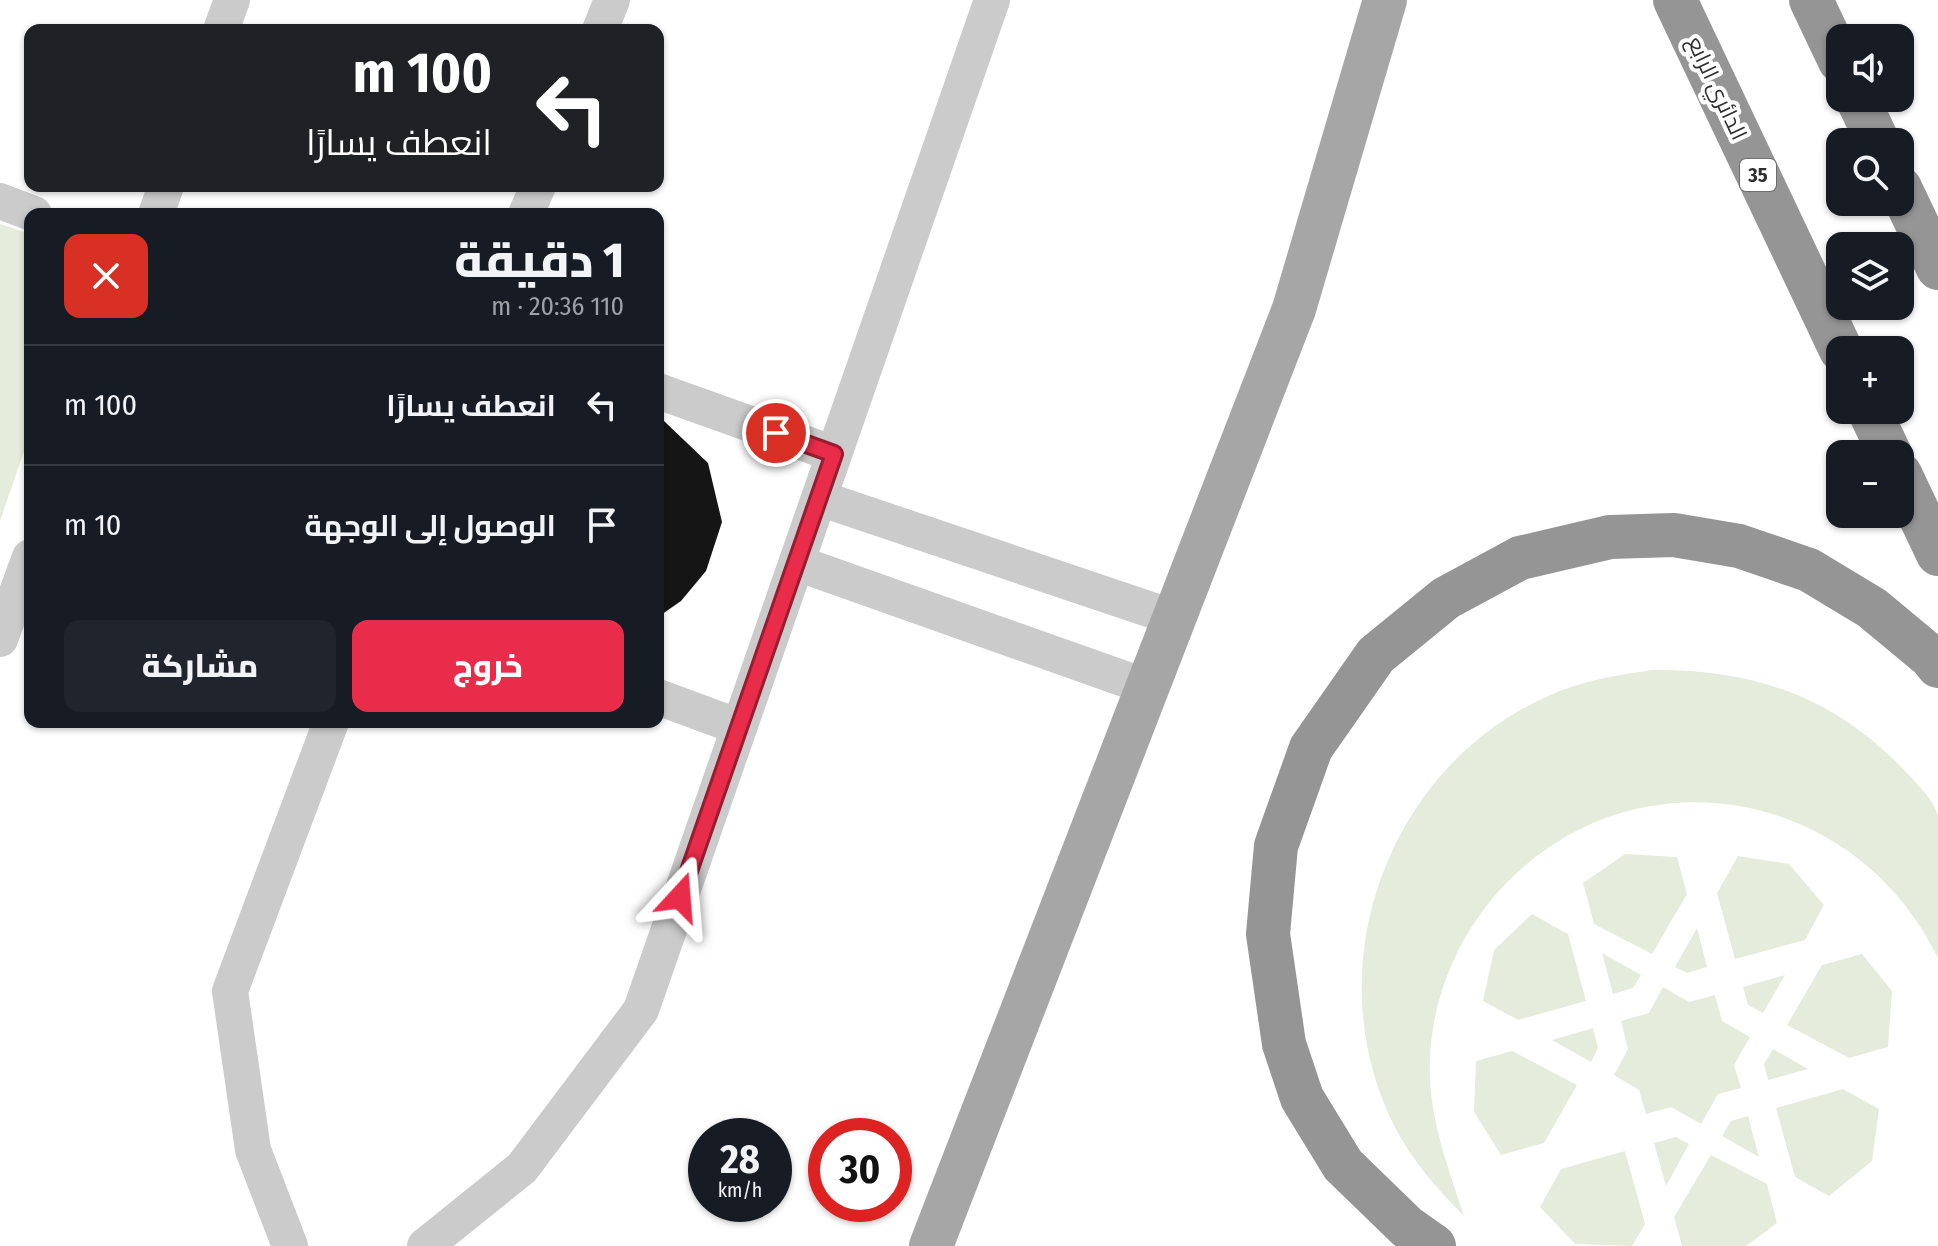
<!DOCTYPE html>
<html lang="ar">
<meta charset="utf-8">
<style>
:root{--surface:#171b24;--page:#20242c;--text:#f1f3f6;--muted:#9ea1a6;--line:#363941;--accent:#ea2c4b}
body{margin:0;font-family:"Fira Sans Condensed",Cairo,sans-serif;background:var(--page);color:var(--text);direction:rtl;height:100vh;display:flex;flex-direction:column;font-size:30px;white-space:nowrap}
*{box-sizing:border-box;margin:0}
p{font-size:26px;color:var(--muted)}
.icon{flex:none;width:44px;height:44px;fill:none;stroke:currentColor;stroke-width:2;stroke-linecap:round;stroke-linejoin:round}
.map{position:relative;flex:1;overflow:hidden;direction:ltr}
.panel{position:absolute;left:24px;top:208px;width:640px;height:520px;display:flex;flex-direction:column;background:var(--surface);border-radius:16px;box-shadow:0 2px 6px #0004;direction:rtl}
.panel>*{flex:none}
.top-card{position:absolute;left:24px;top:24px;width:640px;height:168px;border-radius:16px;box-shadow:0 2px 6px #0004;direction:rtl;background:#202124;color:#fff;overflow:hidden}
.buttons{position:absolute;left:1826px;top:24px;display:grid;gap:16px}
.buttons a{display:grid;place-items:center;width:88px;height:88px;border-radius:16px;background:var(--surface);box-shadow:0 2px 6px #0004;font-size:40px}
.speed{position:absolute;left:688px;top:1118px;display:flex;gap:16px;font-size:40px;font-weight:700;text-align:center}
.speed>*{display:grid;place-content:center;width:104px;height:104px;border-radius:50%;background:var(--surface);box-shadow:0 2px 6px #0004;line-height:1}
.speed small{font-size:20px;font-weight:400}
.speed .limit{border:12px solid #d22;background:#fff;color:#111}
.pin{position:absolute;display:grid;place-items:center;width:68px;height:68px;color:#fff;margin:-34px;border:4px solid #fff;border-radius:50%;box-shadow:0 2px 8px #0007}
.me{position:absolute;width:88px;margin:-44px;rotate:19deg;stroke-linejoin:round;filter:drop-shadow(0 0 6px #0008)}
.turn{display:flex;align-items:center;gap:28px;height:168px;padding:0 40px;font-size:36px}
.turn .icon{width:104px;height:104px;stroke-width:2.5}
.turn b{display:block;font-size:56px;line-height:68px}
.round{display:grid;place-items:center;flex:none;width:84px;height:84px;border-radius:16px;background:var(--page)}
.overview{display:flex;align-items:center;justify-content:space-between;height:136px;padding:0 40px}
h1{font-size:48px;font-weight:800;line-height:60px}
.action{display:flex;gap:16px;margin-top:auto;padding:16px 40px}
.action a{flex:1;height:92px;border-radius:16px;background:var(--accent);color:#fff;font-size:32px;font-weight:800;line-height:92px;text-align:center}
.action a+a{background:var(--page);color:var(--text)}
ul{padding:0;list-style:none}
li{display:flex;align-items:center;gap:24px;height:120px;padding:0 40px;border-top:2px solid var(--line)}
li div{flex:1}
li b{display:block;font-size:30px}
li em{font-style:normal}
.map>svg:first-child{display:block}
.green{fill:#e6ecdb}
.building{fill:#151515}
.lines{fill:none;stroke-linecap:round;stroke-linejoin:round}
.minor{stroke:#cbcbcb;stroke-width:36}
.major{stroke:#a6a6a6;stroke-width:44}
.highway{stroke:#959595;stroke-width:44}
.route-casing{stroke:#981d31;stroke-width:20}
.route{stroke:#ea2c4b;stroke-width:14}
.labels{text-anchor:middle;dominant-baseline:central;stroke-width:8;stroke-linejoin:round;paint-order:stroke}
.shield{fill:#fff;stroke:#6d6d6d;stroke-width:2}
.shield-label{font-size:20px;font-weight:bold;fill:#2e2e2e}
.street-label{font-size:22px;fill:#2e2e2e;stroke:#fff}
</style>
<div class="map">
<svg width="1938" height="1246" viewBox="0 0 1938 1246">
<rect width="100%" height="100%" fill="#fff"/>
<path class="green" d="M0 224 30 234V434L0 521Z
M1653 670C1754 669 1835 697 1906 772 1916 783 1936 802 1938 817 1938 830 1938 846 1938 860 1938 893 1938 925 1938 958 1854 785 1629 746 1498 892 1458 937 1433 996 1430 1057 1427 1113 1447 1164 1464 1216 1438 1190 1414 1163 1397 1131 1313 973 1385 768 1548 696 1581 681 1616 675 1653 670Z
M1625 854 1677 857 1687 894 1652 954 1594 924 1583 883Z
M1738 856 1789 864 1824 905 1805 940 1735 959 1717 893Z
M1532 914 1568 934 1586 1001 1518 1020 1483 1001 1494 950Z
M1697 928 1707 967 1687 973 1675 967Z
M1602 953 1641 975 1633 988 1613 994Z
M1862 954 1892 991 1888 1047 1849 1058 1787 1025 1822 965Z
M1785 975 1763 1013 1748 1005 1743 987Z
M1663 987 1689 1002 1715 995 1722 1021 1750 1037 1734 1065 1741 1088 1718 1094 1701 1124 1671 1107 1646 1114 1639 1090 1614 1075 1628 1049 1621 1021 1649 1013Z
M1593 1028 1598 1048 1591 1062 1552 1040Z
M1773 1049 1808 1069 1768 1080 1764 1064Z
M1512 1051 1577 1085 1544 1143 1501 1155 1474 1112 1476 1061Z
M1843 1089 1879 1109 1872 1161 1829 1196 1795 1177 1776 1108Z
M1748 1116 1759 1157 1722 1136 1731 1121Z
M1676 1137 1689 1144 1666 1186 1654 1143Z
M1625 1151 1645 1224 1632 1246 1575 1244 1540 1207 1561 1169Z
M1711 1155 1767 1184 1777 1223 1746 1246H1682L1674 1217Z"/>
<path class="building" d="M658 419 664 421 708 463 722 522 706 571 681 601 658 617Z"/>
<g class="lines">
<path class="minor" d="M221 30 232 0
M600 30 612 0
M0 201 34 214
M156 214 166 186
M526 214 538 186
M658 391 834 454
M819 498 1175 618
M797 563 1147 687
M0 639 30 557
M658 697 739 727
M290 1246 253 1150 230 991 331 722
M425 1246 522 1168 641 1010 992 0"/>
<path class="major" d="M931 1246 1294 309 1385 0"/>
<path class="highway" d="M1675 0 1841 350
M1811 0 1840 61
M1857 98 1878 142
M1900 188 1938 268
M1869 410 1890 454
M1900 474 1938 554
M1434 1246 1407 1227 1343 1165 1302 1098 1284 1044 1268 934 1276 846 1311 748 1376 655 1446 598 1520 558 1610 537 1674 535 1739 546 1809 570 1872 608 1931 657 1938 666"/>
</g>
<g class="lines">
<defs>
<path id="route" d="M680 897 834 454 776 433"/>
</defs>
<use href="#route" class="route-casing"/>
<use href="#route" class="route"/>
</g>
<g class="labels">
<rect class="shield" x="1740" y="159" width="36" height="32" rx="6"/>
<g class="shield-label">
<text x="1758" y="175">35</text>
</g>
<g class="street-label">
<text transform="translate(1717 88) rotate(65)">الدائري الرابع</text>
</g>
</g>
</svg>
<div class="buttons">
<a><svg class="icon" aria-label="sound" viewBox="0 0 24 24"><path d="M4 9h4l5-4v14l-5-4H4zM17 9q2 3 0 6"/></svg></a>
<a><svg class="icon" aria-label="search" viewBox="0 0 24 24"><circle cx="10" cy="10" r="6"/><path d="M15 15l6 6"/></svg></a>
<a><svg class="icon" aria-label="layers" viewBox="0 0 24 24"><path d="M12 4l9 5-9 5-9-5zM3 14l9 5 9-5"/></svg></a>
<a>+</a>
<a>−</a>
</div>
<div class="speed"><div>28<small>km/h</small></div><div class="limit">30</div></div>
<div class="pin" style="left:776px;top:433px;background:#d93025"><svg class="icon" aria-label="arrive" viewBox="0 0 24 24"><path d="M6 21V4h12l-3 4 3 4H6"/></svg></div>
<svg class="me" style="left:680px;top:897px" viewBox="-20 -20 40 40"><path d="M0-17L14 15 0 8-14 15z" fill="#ea2c4b" stroke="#fff" stroke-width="4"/></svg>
<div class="top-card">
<div class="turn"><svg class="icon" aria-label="left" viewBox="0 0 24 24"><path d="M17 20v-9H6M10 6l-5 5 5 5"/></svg><div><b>100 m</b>انعطف يسارًا</div></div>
</div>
<section class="panel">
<div class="overview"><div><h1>1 دقيقة</h1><p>110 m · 20:36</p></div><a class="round" style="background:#d93025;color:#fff"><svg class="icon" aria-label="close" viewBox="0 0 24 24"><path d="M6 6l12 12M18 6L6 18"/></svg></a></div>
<ul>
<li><svg class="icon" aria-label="left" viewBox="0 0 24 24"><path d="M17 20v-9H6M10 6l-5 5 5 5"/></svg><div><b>انعطف يسارًا</b></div><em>100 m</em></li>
<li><svg class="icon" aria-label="arrive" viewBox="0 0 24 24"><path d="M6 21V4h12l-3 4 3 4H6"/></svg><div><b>الوصول إلى الوجهة</b></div><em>10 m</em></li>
</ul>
<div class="action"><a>خروج</a><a>مشاركة</a></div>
</section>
</div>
